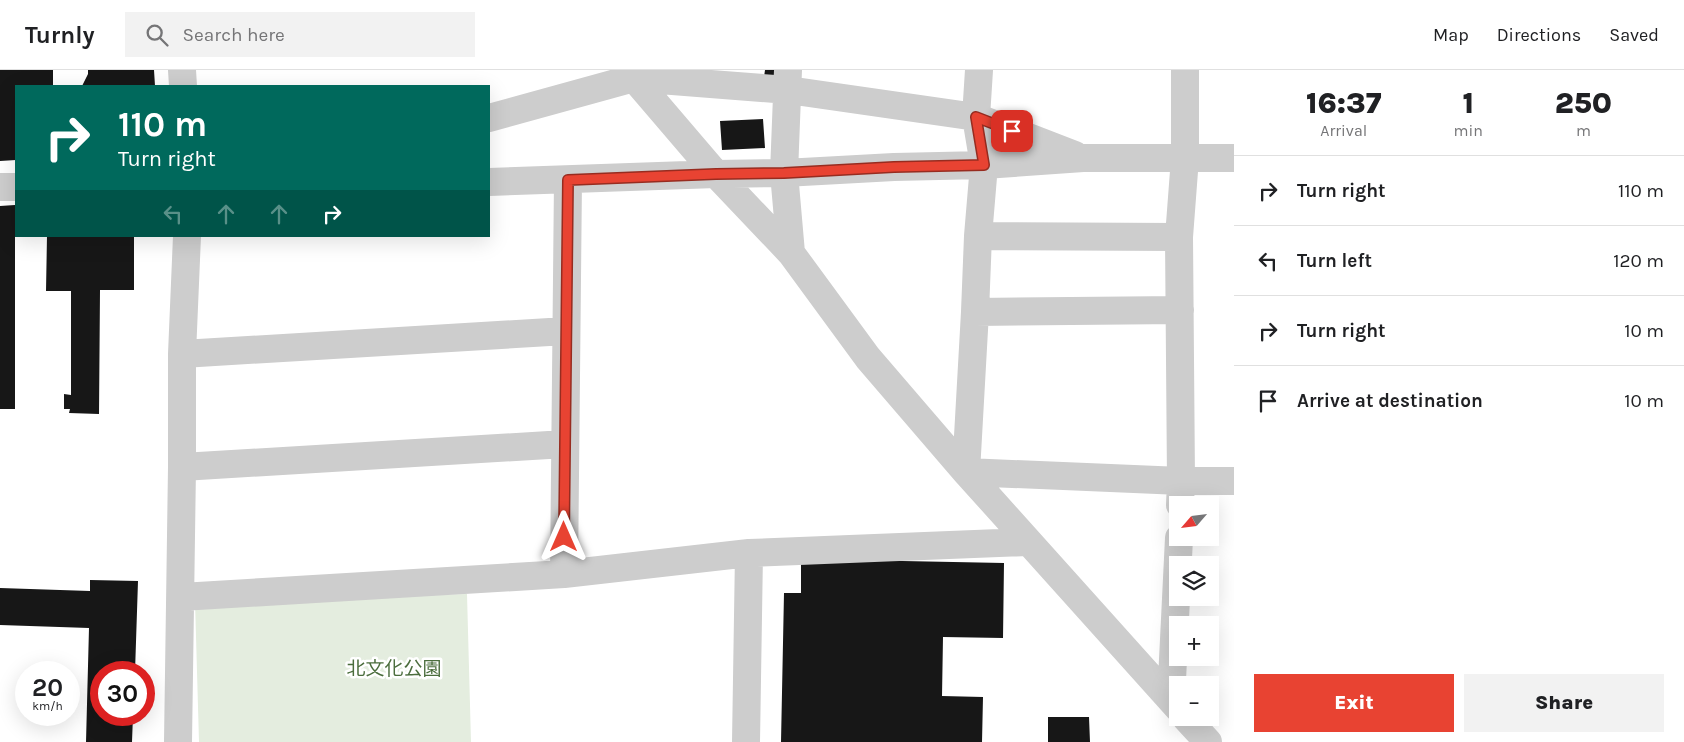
<!DOCTYPE html>
<meta charset="utf-8">
<style>
:root{--surface:#fff;--page:#f2f2f2;--text:#202124;--muted:#757577;--line:#e0e0e0;--accent:#e84332}
body{margin:0;font-family:Karla,"Noto Sans JP",sans-serif;background:var(--page);color:var(--text);height:100vh;display:flex;flex-direction:column;font-size:19px;white-space:nowrap}
*{box-sizing:border-box;margin:0}
p{font-size:16px;color:var(--muted)}
.icon{flex:none;width:28px;height:28px;fill:none;stroke:currentColor;stroke-width:2;stroke-linecap:round;stroke-linejoin:round}
.map{position:relative;flex:1;overflow:hidden}
.sheet{display:flex;flex-direction:column;background:var(--surface);width:450px}
.sheet>*{flex:none}
.top-card{position:absolute;left:15px;top:15px;width:475px;height:152px;border-radius:0px;box-shadow:0 5px 20px #0002;background:#00695c;color:#fff;overflow:hidden}
.needle{width:32px;rotate:242deg}
.fabs{position:absolute;left:1169px;top:426px;display:grid;gap:10px}
.fabs a{display:grid;place-items:center;width:50px;height:50px;border-radius:0px;background:var(--surface);box-shadow:0 5px 20px #0002;font-size:25px}
.speed{position:absolute;left:15px;top:591px;display:flex;gap:10px;font-size:25px;font-weight:700;text-align:center}
.speed>*{display:grid;place-content:center;width:65px;height:65px;border-radius:50%;background:var(--surface);box-shadow:0 5px 20px #0002;line-height:1}
.speed small{font-size:12px;font-weight:400}
.speed .limit{border:8px solid #d22;background:#fff;color:#111}
.pin{position:absolute;display:grid;place-items:center;width:42px;height:42px;color:#fff;margin:-21px;border-radius:10px;box-shadow:0 2px 8px #0006}
.me{position:absolute;width:55px;margin:-28px;rotate:0deg;stroke-linejoin:round;filter:drop-shadow(0 0 4px #0008)}
.turn{display:flex;align-items:center;gap:18px;height:105px;padding:0 20px;font-size:22px}
.turn .icon{width:65px;height:65px;stroke-width:2.5}
.turn b{display:block;font-size:35px;line-height:42px}
.lanes{display:flex;align-items:center;height:48px;padding:0 20px;background:#0003;justify-content:center;gap:25px;direction:ltr}
.lanes .off{opacity:.35}
.eta{display:flex;justify-content:space-evenly;align-items:center;height:85px;text-align:center}
.eta b{font-size:30px;font-weight:800;line-height:35px}
.cta{display:flex;gap:10px;margin-top:auto;padding:10px 20px}
.cta a{flex:1;height:58px;border-radius:0px;background:var(--accent);color:#fff;font-size:20px;font-weight:800;line-height:58px;text-align:center}
.cta a+a{background:var(--page);color:var(--text)}
ul{padding:0;list-style:none}
li{display:flex;align-items:center;gap:15px;height:70px;padding:0 20px;border-top:1px solid var(--line)}
li div{flex:1}
li b{display:block;font-size:19px}
li em{font-style:normal}
header{display:flex;align-items:center;gap:30px;box-sizing:border-box;height:70px;padding:0 25px;background:var(--surface);border-bottom:1px solid var(--line)}
header strong{font-size:24px}
nav{display:flex;gap:28px;margin-inline-start:auto;font-size:18px}
.search{width:350px;height:45px;background:var(--page);display:flex;align-items:center;gap:12px;box-sizing:border-box;padding:0 18px;border-radius:0px;color:var(--muted);font-size:19px}
main{display:flex;flex:1;min-height:0}
.map>svg:first-child{display:block}
.green{fill:#e4eddf}
.building{fill:#171717}
.lines{fill:none;stroke-linecap:round;stroke-linejoin:round}
.minor{stroke:#cdcdcd;stroke-width:28}
.route-casing{stroke:#972c20;stroke-width:12}
.route{stroke:#e84332;stroke-width:9}
.labels{text-anchor:middle;dominant-baseline:central;stroke-width:5;stroke-linejoin:round;paint-order:stroke}
.park-label{font-size:19px;fill:#4b6d3d;stroke:#fff}
</style>
<header>
<strong>Turnly</strong>
<div class="search"><svg class="icon" aria-label="search" viewBox="0 0 24 24"><circle cx="10" cy="10" r="6"/><path d="M15 15l6 6"/></svg>Search here</div>
<nav><a>Map</a><a>Directions</a><a>Saved</a></nav>
</header>
<main>
<div class="map">
<svg width="1234" height="672" viewBox="0 0 1234 672">
<rect width="100%" height="100%" fill="#fff"/>
<path class="green" d="M467 524 471 672H199L195 531Z"/>
<path class="building" d="M0 0H53V16H16V90L0 91Z
M88 0H154L155 16H82L88 4Z
M765 0H781V8L764 7Z
M763 49 765 78 722 80 720 51Z
M15 135V339H0V136Z
M47 166H134V220H100L99 344 69 343 70 339H64V324L71 325V221H46Z
M801 489 1004 493 1003 568 943 567 942 626 983 627 982 672H781L784 523H801Z
M90 510 138 511 135 602H101V645H133L132 672H86L89 558 0 555V518L90 521Z
M1048 647H1089L1090 672H1048Z"/>
<g class="lines">
<path class="minor" d="M182 0 183 16
M627 0 716 104 791 183 868 288 966 402 1178 638
M788 0 784 103 791 183
M979 0 976 47 984 95 978 166 975 242 966 402 1181 411H1234
M489 48 634 8 788 20 976 47 1075 85
M489 112 716 104 784 103 894 97 984 95 1083 88H1234
M0 117H16
M978 166 1179 167
M975 242 1180 240
M182 284 566 261
M182 397 565 374
M1180 435 1181 411 1179 167 1185 88V0
M564 504 568 110
M181 527 564 504 749 483 1027 472
M1171 630 1179 468
M1186 648 1208 672
M178 672 182 397V284L187 166
M746 672 749 483"/>
</g>
<g class="lines">
<defs>
<path id="route" d="M564 467 568 110 716 104 784 103 894 97 984 95 976 47 1012 61"/>
</defs>
<use href="#route" class="route-casing"/>
<use href="#route" class="route"/>
</g>
<g class="labels">
<g class="park-label">
<text x="394" y="599">北文化公園</text>
</g>
</g>
</svg>
<div class="fabs">
<a><svg class="needle" viewBox="-14 -14 28 28"><path d="M0-13l5 13h-10z" fill="#e53935"/><path d="M0 13l5-13h-10z" fill="#757577"/></svg></a>
<a><svg class="icon" aria-label="layers" viewBox="0 0 24 24"><path d="M12 4l9 5-9 5-9-5zM3 14l9 5 9-5"/></svg></a>
<a>+</a>
<a>−</a>
</div>
<div class="speed"><div>20<small>km/h</small></div><div class="limit">30</div></div>
<div class="pin" style="left:1012px;top:61px;background:#d93025"><svg class="icon" aria-label="arrive" viewBox="0 0 24 24"><path d="M6 21V4h12l-3 4 3 4H6"/></svg></div>
<svg class="me" style="left:564px;top:467px" viewBox="-20 -20 40 40"><path d="M0-17L14 15 0 8-14 15z" fill="#e84332" stroke="#fff" stroke-width="4"/></svg>
<div class="top-card">
<div class="turn"><svg class="icon" aria-label="right" viewBox="0 0 24 24"><path d="M7 20v-9h11M14 6l5 5-5 5"/></svg><div><b>110 m</b>Turn right</div></div>
<div class="lanes"><svg class="icon off" aria-label="left" viewBox="0 0 24 24"><path d="M17 20v-9H6M10 6l-5 5 5 5"/></svg><svg class="icon off" aria-label="ahead" viewBox="0 0 24 24"><path d="M12 20V5M6 11l6-6 6 6"/></svg><svg class="icon off" aria-label="ahead" viewBox="0 0 24 24"><path d="M12 20V5M6 11l6-6 6 6"/></svg><svg class="icon" aria-label="right" viewBox="0 0 24 24"><path d="M7 20v-9h11M14 6l5 5-5 5"/></svg></div>
</div>
</div>
<section class="sheet">
<div class="eta">
<div><b>16:37</b><p>Arrival</p></div>
<div><b>1</b><p>min</p></div>
<div><b>250</b><p>m</p></div>
</div>
<ul>
<li><svg class="icon" aria-label="right" viewBox="0 0 24 24"><path d="M7 20v-9h11M14 6l5 5-5 5"/></svg><div><b>Turn right</b></div><em>110 m</em></li>
<li><svg class="icon" aria-label="left" viewBox="0 0 24 24"><path d="M17 20v-9H6M10 6l-5 5 5 5"/></svg><div><b>Turn left</b></div><em>120 m</em></li>
<li><svg class="icon" aria-label="right" viewBox="0 0 24 24"><path d="M7 20v-9h11M14 6l5 5-5 5"/></svg><div><b>Turn right</b></div><em>10 m</em></li>
<li><svg class="icon" aria-label="arrive" viewBox="0 0 24 24"><path d="M6 21V4h12l-3 4 3 4H6"/></svg><div><b>Arrive at destination</b></div><em>10 m</em></li>
</ul>
<div class="cta"><a>Exit</a><a>Share</a></div>
</section>
</main>
